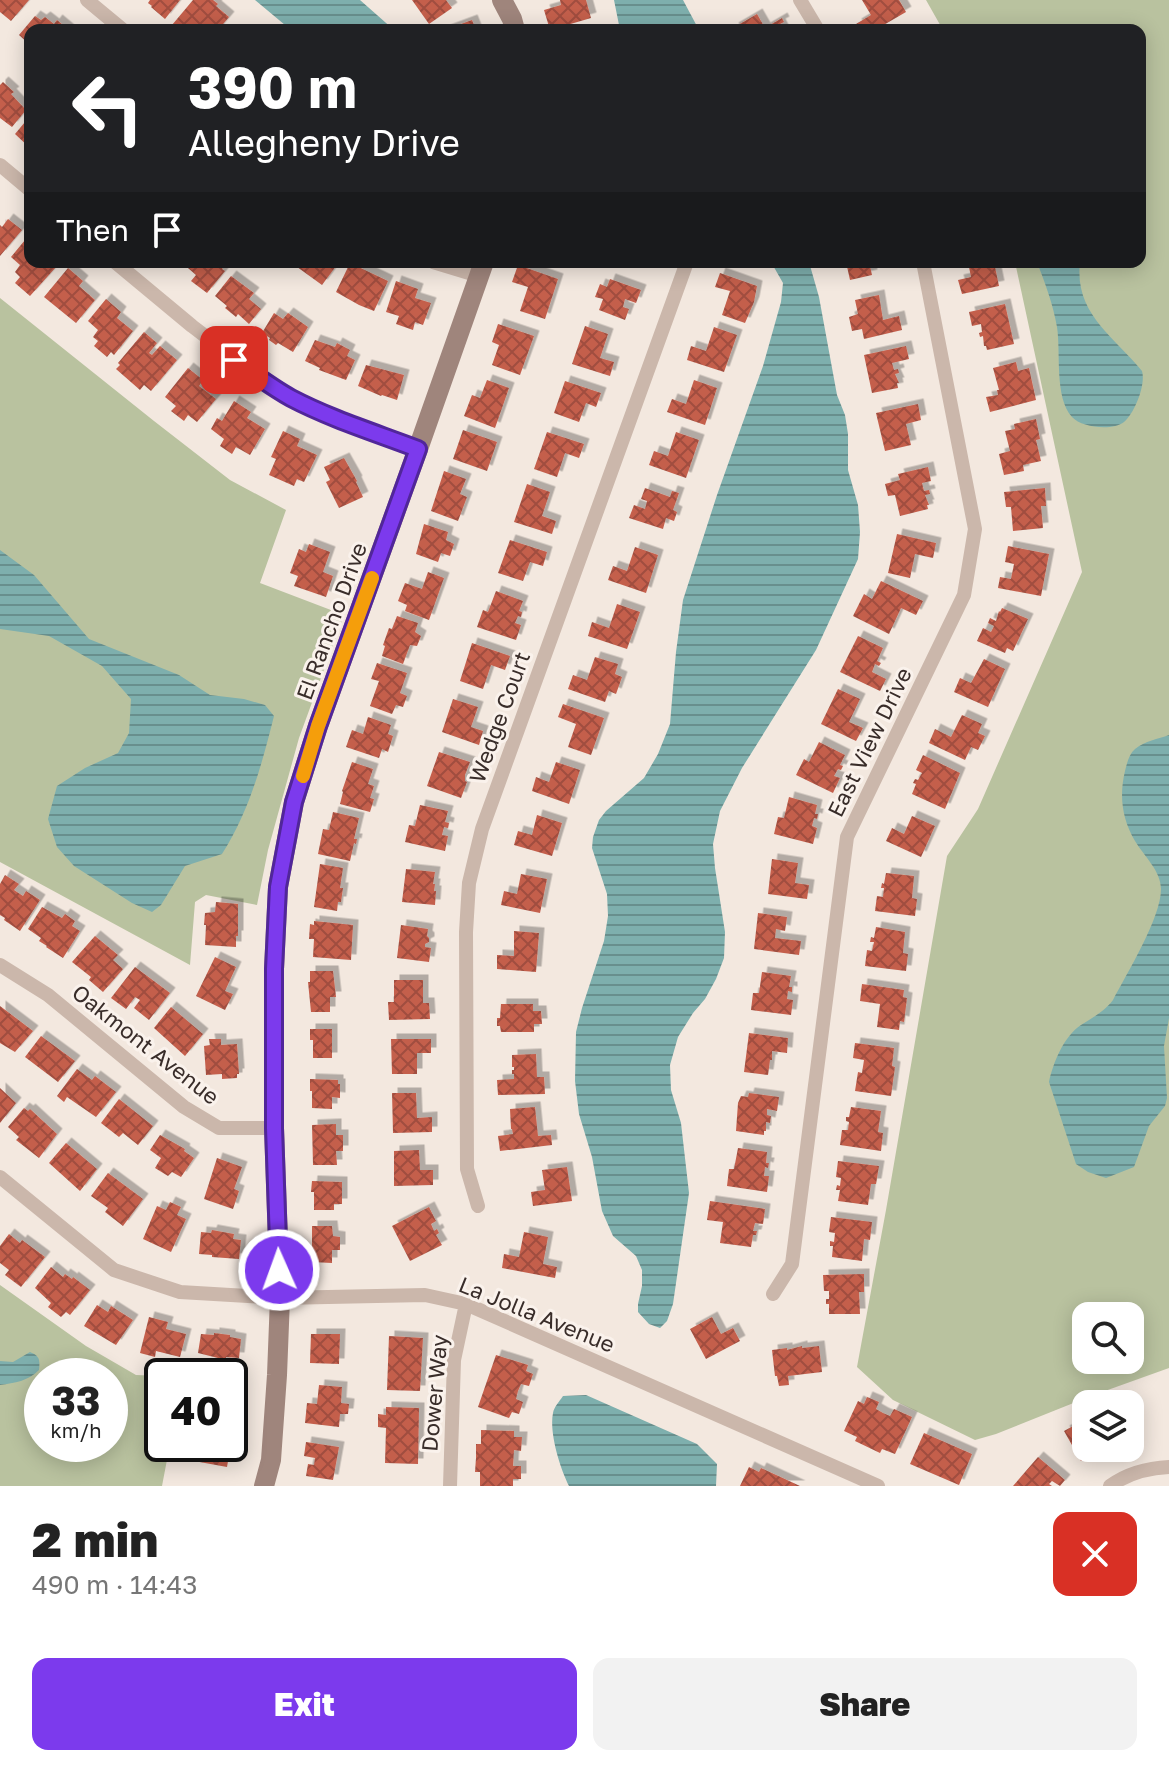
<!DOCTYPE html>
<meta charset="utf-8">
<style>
:root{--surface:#fff;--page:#f2f2f2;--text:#222;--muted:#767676;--accent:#7c3aed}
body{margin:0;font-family:"Golos Text",sans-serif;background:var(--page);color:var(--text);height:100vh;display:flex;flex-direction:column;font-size:30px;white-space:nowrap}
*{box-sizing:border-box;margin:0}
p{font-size:26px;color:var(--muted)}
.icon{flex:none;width:44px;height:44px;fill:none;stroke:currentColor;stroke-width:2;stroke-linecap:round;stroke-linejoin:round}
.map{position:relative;height:1486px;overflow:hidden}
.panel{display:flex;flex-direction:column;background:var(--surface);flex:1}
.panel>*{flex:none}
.hud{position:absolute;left:24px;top:24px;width:1122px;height:244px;border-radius:16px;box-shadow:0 4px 20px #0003;background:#202124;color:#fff;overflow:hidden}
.tools{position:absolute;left:1072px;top:1302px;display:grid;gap:16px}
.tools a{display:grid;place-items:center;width:72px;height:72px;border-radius:16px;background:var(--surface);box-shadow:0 4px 20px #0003;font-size:40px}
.speed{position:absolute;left:24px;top:1358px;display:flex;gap:16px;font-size:40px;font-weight:700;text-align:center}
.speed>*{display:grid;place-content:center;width:104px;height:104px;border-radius:50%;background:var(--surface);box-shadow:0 4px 20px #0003;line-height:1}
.speed small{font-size:20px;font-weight:400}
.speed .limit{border:4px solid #111;border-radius:12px;background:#fff;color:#111}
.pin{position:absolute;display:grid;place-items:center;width:68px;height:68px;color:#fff;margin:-34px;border-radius:16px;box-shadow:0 4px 12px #0006}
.me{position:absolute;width:88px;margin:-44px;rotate:358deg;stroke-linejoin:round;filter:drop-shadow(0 0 6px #0008)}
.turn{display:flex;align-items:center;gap:28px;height:168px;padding:0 32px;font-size:36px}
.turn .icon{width:104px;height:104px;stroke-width:2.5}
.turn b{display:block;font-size:56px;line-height:68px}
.then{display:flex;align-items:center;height:76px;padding:0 32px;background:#0003;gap:16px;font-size:30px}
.round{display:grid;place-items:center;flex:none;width:84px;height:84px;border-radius:16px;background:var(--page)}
.headline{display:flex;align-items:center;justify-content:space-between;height:136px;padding:0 32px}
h1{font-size:48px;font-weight:800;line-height:60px}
.button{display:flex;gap:16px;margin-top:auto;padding:16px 32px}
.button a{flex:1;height:92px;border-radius:16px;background:var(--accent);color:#fff;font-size:32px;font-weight:800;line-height:92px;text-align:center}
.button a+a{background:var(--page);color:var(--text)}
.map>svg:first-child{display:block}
.grass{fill:#b9c29f;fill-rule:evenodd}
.water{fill:url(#water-rules)}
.building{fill:url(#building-cross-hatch);filter:url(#shadow)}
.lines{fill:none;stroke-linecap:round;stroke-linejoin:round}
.street{stroke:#cbb7ab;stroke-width:14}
.secondary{stroke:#9f857c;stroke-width:20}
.route-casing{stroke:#51269a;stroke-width:20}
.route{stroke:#7c3aed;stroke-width:14}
.slow{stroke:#f59e0b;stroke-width:14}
.labels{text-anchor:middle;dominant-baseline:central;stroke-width:6;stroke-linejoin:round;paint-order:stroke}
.street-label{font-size:22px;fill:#392d2a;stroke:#faf2ec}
</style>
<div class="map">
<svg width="1169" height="1486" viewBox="0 0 1169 1486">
<defs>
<pattern id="water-rules" width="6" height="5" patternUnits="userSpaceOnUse" patternTransform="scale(2)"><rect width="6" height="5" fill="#7eafad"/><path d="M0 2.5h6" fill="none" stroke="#688f8d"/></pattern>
<pattern id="building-cross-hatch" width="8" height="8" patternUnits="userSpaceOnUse" patternTransform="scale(2)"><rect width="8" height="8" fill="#c45e4c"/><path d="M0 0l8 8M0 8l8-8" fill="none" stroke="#a04e3f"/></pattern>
<filter id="shadow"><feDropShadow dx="5.5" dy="-5.5" stdDeviation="0" flood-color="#0004"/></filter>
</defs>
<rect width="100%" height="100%" fill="#f3e8df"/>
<path class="grass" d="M926 0H1169V1368L1091 1396 996 1434 975 1440 893 1400 857 1367 886 1210 947 856 978 809 1082 572 1015 262H1140V30H943ZM1086 1316H1130V1360H1086Z
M0 298 154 421 230 480 286 510 260 583 344 615 299 738 268 850 257 905 206 895 195 902 190 965 0 862Z
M0 1285 86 1346 136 1375 162 1376V1444H170L162 1486H0ZM42 1376H110V1444H42Z"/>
<path class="water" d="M255 0H360L394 30H291Z
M614 0H683L699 30H620Z
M771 262H809L819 297 837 395 845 415 848 434V470L858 505 860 532 858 559 816 650 742 768 720 811 713 844 715 868 725 932 724 958 716 979 705 999 693 1013 678 1037 670 1065 671 1090 681 1123 689 1193 673 1304 667 1321 660 1328 649 1324 638 1312V1304L642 1286V1270L636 1256 613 1236 602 1211 592 1157 579 1114 575 1081 576 1032 582 1008 604 941 608 916 607 894 592 848 593 837 599 820 606 811 644 778 658 754 670 724 676 652 683 600 717 495 763 366 781 302 783 283Z
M1037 262H1080C1074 314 1114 336 1142 371 1146 384 1135 413 1124 422 1113 431 1082 428 1072 417 1054 397 1061 353 1057 327 1053 304 1045 283 1037 262Z
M0 550 34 575 89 639 179 675 210 695 244 699 265 705 274 716C262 764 249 812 222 854L185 866 161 905 152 912 132 903 74 866 57 847 48 819 57 786 85 768 118 753 129 733 131 699 102 666 49 636 0 629Z
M1169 735V1018L1164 1046 1167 1098 1165 1106 1149 1126 1134 1167 1106 1178 1088 1172 1076 1164 1049 1082C1053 1063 1064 1036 1081 1025 1093 1017 1104 1012 1113 1000 1127 973 1161 918 1161 889 1161 871 1144 856 1135 841 1122 819 1119 796 1125 771 1127 763 1129 754 1135 749 1145 741 1158 739 1169 735Z
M30 1352C40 1356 40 1360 39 1370 28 1381 15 1383 0 1385V1361L13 1362Z
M586 1395 697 1444 717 1464 716 1486H569C560 1468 549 1433 553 1413 554 1407 559 1402 563 1396Z"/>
<path class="building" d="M0 0H29L11 21 0 12Z
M150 0H180L165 19 151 7 152 6 148 3Z
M193 0H213L218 4 216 6 229 17 218 30H200L195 26 191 30H179L172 25Z
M412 0H446L452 8 429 24Z
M560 0H586L591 18 550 30 544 10 561 5Z
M862 0H899L906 12 875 30H859L856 24 871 15Z
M757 14 765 28 782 18 784 22 780 24 783 30H734L733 28Z
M35 16 41 20 45 17 54 24 57 20 69 30H30V45L19 35Z
M472 20 476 30H445Z
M3 82 14 92 11 94 26 110 12 127 0 118V85Z
M30 116V148L15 134Z
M8 219 22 230 0 256V225L2 227Z
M30 234V262H49L56 267 30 296 15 283 20 277 15 272 20 265 11 257Z
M181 262H225L227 263 222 269 225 271 207 293 191 281 196 275Z
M294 262H339L322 285 293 264Z
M846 262H869L872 275 850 280Z
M968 262H994L999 286 962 294 958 280 971 277Z
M350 263 388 281 374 311 359 305 336 292Z
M518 265 558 279 545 319 520 311 528 287 512 282Z
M68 268 83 281 79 286 95 300 76 323 44 297Z
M720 273 757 286 754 302 745 323 722 315 730 291 715 287Z
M231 276 254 293 249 299 261 309 249 324 238 314 236 317 225 308 227 306 215 296Z
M610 279 641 290 636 303 625 299 623 307 629 309 625 320 599 310 603 299 595 297 600 284 607 287Z
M396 281 418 289 415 298 431 303 423 325 415 322 413 330 396 324 399 316 386 312Z
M879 295 883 320 899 316 902 330 864 339 862 329 852 331 849 317 858 314 855 300Z
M106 299 121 312 117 318 133 331 114 355 111 352 107 357 94 346 98 341 93 337 98 330 88 321Z
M1005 304 1014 344 987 350 986 346H984L983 336 980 337 979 333 982 332 981 324 972 326 969 312Z
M274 313 283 319 288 313 308 327 293 352 278 343 276 345 269 340 270 338 262 333Z
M498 324 534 336 520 375 492 365 499 345 492 342Z
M585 326 608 334 600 358 614 362 610 376 572 364Z
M714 327 737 335 724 372 687 360 691 346 706 351Z
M144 332 157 343 149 353 152 355 160 346 177 360 151 391 144 385 140 390 116 369 120 365 118 363Z
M315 340 335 347 337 343 350 350 347 356 355 360 346 380 319 370 320 368 305 361Z
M906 346 909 359 892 363 894 370 898 369 899 373 895 374 899 383H897L898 388 872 393 864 355Z
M1016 362 1018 371 1029 368 1036 400 990 412 986 397 998 395 997 390H999L993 368Z
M366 365 404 375 397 400 382 395 381 396 358 386Z
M188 368 203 380 199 386 216 399 197 422 188 415 184 421 171 411 176 406 165 397Z
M487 380 509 388 495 428 464 416 472 395 480 398Z
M694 380 717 388 705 425 667 412 672 399 686 404Z
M565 381 601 393 596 407 586 403 579 422 554 413Z
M234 401 251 412 247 418 265 429 250 455 236 447 232 454 220 446 224 439 211 429 217 418 222 421Z
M918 404 921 420 906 424 911 445 885 451 876 413Z
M1036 419 1040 439 1036 440 1041 461 1023 465 1024 471 1004 475 999 454 1010 451 1005 431 1015 429 1014 424Z
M463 430 497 442 487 471 453 459Z
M283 431 300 439 297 446 317 455 304 482 297 479 294 486 269 475 276 459 271 457Z
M547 432 584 444 579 458 565 453 557 477 534 469Z
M676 432 699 440 686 478 649 465 654 451 668 456Z
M344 458 357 481 356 482 363 497 339 508 326 482 330 480 324 467Z
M928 467 931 481 922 483 924 491 929 490 930 494 925 495 929 505H927L928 509 900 516 895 495 888 496 885 484 900 480 898 474Z
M444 471 466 479 460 494 467 497 458 521 431 511Z
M527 484 550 492 542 516 556 521 552 534 514 522Z
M645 488 670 497 672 491 679 493 673 510 677 512 674 521 666 518 663 529 629 518 634 505 645 509 647 501 641 499Z
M1045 488 1046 506H1041L1043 528 1013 531 1011 507H1006L1004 492Z
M424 524 448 532 446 540 454 544 450 556 441 553 438 562 416 554Z
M897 534 936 543 933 558 915 554 910 578 888 573Z
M510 540 547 552 543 566 530 562 523 581 498 573Z
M309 544 330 552 323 572 333 576 326 597 294 586 298 576 290 573 299 549 306 552Z
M1008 546 1049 554 1041 596 998 588 1000 577 1011 579 1014 564 1005 562Z
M635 547 658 555 646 593 608 580 613 566 627 571Z
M428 572 444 578 429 620 405 611 407 605 398 601 405 583 422 589Z
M881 581 923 601 916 615 901 608 889 634 853 616 864 594 872 599Z
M496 591 523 601 519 611 522 612 521 617 518 616 515 623 521 625 516 640 477 627 483 610 488 612Z
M617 604 640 612 627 649 588 636 592 622 609 628Z
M1002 608 1028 619 1013 651 1007 648 1005 653 977 641 983 628 991 632 994 626 988 623 990 618 996 621 999 611 1000 612Z
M397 616 418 623 415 632 421 636 417 646 410 645 403 664 382 656 385 646 383 645 389 628 392 629Z
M858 636 883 648 877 661 881 663 879 666 875 664 872 672 886 679 880 691 840 672Z
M472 643 510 656 505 670 491 665 483 689 460 681Z
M595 657 618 664 615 674 622 677 616 694 609 691 605 702 568 689 573 675 587 680Z
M984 659 1005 669 988 707 954 692 960 678 971 683Z
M377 663 407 673 400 693 407 696 403 707 396 705 392 714 370 706 379 681 371 679Z
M838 689 860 699 849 722 863 728 856 741 821 724Z
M453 699 478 707 471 727 483 731 479 745 442 732Z
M563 704 604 718 591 755 568 747 576 724 558 717Z
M962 715 982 724 978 733 985 736 978 750 971 747 965 760 929 743 935 729 951 737Z
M368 717 391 725 388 734 393 736 388 752 382 749 379 758 346 747 352 730 363 734Z
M819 742 845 755 840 765 843 766 841 770 838 769 834 776 840 778 833 793 796 775 804 759 809 762Z
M439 752 470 762 465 775V781L467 782 461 798 427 786Z
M923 755 960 773 945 809 912 794 916 784 913 783 915 779 918 780 922 773 916 770Z
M352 762 373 769 368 784 374 786 370 798 374 799 370 812 340 804 343 792 342 791Z
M556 762 580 770 569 804 532 791 536 777 549 782Z
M789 797 817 805 815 814H818L817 819 814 818 812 826 817 828 813 844 774 834 778 817 784 818Z
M420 805 448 811 445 822 449 823 448 828 444 827 442 835 448 836 445 851 405 842 409 825 415 826Z
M333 812 359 818 354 839H357L356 844 354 843 350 861 318 854 323 829 329 830Z
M537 815 562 823 552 856 514 845 518 831 532 835Z
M912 816 935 826 921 857 886 841 892 828 904 834Z
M772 859 798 863 795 883 809 885 807 899 768 894Z
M320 864 343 868 340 888H343L341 902H338L337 911 314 907Z
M406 869 435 872 433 884H435L434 891H436L435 905 402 902Z
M886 873 914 876 912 898 917 899 915 916 875 911 877 896 883 897 884 888H881L882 883 884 884Z
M521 874 547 879 540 913 501 905 504 891 517 894Z
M5 875 19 884 14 890 23 896 26 891 40 900 20 931 4 920 5 918 0 915V884Z
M216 902 238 904V936H236V947L205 945 206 925H204L205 913 215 912Z
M42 907 62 918 65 914 75 921 72 926 80 931 63 958 46 947 47 946 39 941 41 938 28 929Z
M758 913 787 917 785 931 776 929 775 938 801 941 799 955 754 949Z
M314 921 353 925 351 960 313 957 314 939H309L310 924 314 925Z
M401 925 428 929 427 936 429 938V942L425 944V947L431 948 429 962 397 958Z
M876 927 905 932 903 953 908 954 906 971 865 966 867 950 872 951 874 942H870L871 937 874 938Z
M514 931 539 933 536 972 497 969V955L514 956Z
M95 936 118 955 113 960 123 969 103 992 89 980 91 977 72 962Z
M215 957 236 967 225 991 233 994 225 1010 196 996Z
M135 967 170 993 149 1020 134 1008 140 1000 135 997 126 1009 111 998Z
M310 971H333L336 997H330V1012H311L308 982H310Z
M762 972 791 976 789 987H792V992L788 991 787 999 793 1000 791 1015 751 1010 753 993H759Z
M394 980H423V1003H429L430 1019 389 1020 388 1002H394Z
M862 984 904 990 903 997 907 998 904 1022 900 1021 899 1030 877 1027 880 1004 860 1001Z
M501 1004H533V1011H541L542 1024H534V1032H501L500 1026H497V1018H500Z
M0 1006 33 1031 15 1052 0 1043Z
M171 1007 203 1034 185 1056 154 1028Z
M310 1029H332V1058H313V1040H310Z
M749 1033 788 1038 787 1053 772 1051V1060H770L768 1075 744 1072Z
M41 1036 75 1061 58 1082 25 1057Z
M209 1039H221V1045L237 1044 239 1074H237V1078L222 1079V1074L206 1075 204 1046 210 1045Z
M391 1039H431V1053H417V1074H392Z
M855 1043 894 1048 892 1066 895 1067 891 1096 855 1091 858 1072 862 1073 864 1060 853 1058Z
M536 1054 537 1077H544L545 1094 498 1095 497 1080 514 1079V1074H512V1070H514V1067H512V1055Z
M77 1069 92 1080 95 1076 116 1092 96 1117 67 1097 64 1102 57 1096Z
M310 1079 338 1080V1084H340V1098L332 1097V1109L312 1108V1091H310Z
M0 1088 16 1103 0 1123Z
M392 1093H416L417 1118 432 1117V1132L393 1133Z
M749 1093 779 1097 777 1111 767 1109V1115L771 1116 770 1123 766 1122V1131H764V1135L736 1131 738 1103 741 1096 748 1097Z
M119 1099 153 1126 138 1145 123 1133 119 1137 101 1123Z
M535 1107 538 1136 551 1135 552 1145 500 1151 498 1136 513 1134 512 1129H511L510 1109Z
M851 1107 881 1111 878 1132 883 1133 881 1151 840 1145 842 1130H848L849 1122 846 1121V1117H849Z
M24 1108 28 1111 30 1109 57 1134 39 1158 16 1140 19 1137 8 1127Z
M336 1124V1135H343V1151H336L337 1165H313L312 1125Z
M160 1135 185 1149 184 1151 194 1158 181 1177 172 1172 168 1176 155 1168 161 1158 150 1150Z
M66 1143 97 1169 80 1191 49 1163Z
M738 1148 767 1152 766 1163H769L768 1168 765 1167 764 1176H769L767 1192 727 1186 729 1169H734Z
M419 1150 420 1170H433V1185L394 1186V1151Z
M217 1158 242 1167 234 1189 239 1191 233 1209 204 1199Z
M838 1161 879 1166 876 1184H871L868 1205 838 1201 840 1190H836L837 1185 840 1186 841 1178 836 1177Z
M567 1167 572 1201 533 1206 531 1192 545 1190 542 1170Z
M108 1173 143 1199 123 1226 105 1212 108 1208 91 1196Z
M312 1181 342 1182V1204H334V1210H314V1192H311Z
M710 1201 765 1209 763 1224 755 1223 753 1231H757L756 1235H753L751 1247 720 1243 723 1222 707 1220Z
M170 1202 181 1207 177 1215 186 1219 171 1252 143 1239 157 1206 166 1210Z
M429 1207 436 1221 431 1224 434 1231 437 1229 439 1233 436 1235 442 1245 410 1261 392 1226Z
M831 1217 872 1222 870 1240 864 1239 862 1261 832 1257 833 1246H830V1241L834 1242 835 1233 829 1232Z
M312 1226H332L333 1236 340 1237V1250H332V1263L312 1262Z
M212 1230 234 1234 233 1239 241 1240 239 1259 212 1257V1255L199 1254 201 1232 211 1233Z
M524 1232 548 1237 543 1264 557 1267 555 1278 502 1268 504 1254 519 1257Z
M9 1234 20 1243 22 1240 45 1257 21 1287 5 1275 9 1270 0 1263V1246Z
M51 1267 63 1277 65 1274 72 1279 73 1277 90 1290 70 1315 66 1312 61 1317 48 1307 51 1303 35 1288Z
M864 1274V1292H859L860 1314H829V1304H826V1299H829V1291H824L823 1275Z
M97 1305 108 1312 111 1306 133 1320 116 1345 84 1326Z
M149 1317 168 1322 166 1329 186 1334 180 1357 156 1351 155 1357 140 1353Z
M712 1317 721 1334 733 1328 740 1341 706 1359 690 1329Z
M214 1333 230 1335V1337L241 1339 239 1358 226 1357 225 1364 218 1363V1358L198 1353 201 1334 214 1335Z
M311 1334H340L339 1364 310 1363Z
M389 1336 423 1338 420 1391 387 1390Z
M802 1346V1348L819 1346 822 1372 788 1376 789 1385 779 1386 777 1376H775L772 1350 787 1348V1350Z
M496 1355 528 1365 526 1371 533 1374 529 1386 521 1384 518 1391 516 1399 523 1402 519 1414 512 1412 509 1418 478 1407Z
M230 1382H237L234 1397 237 1398 235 1411 233 1410 232 1418H230Z
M319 1385 342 1387 341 1403 349 1404 348 1414H340L339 1427 305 1423 307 1403 317 1404Z
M867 1397 879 1402 876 1409 883 1413 890 1416 894 1409 912 1417 895 1454 882 1449 880 1453 855 1441 857 1437 844 1431 858 1401 864 1404Z
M386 1407 419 1408 418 1464 385 1463 386 1428 378 1427V1414L386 1415Z
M1086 1419V1448H1111L1094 1458 1092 1455 1081 1461 1064 1431Z
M481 1430 514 1431V1437H522L521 1451 514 1450 513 1466H521V1479H513V1486H480V1472H475L476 1458V1444H481Z
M924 1433 972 1454 959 1485 910 1464Z
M306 1442 339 1447 333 1480 306 1476 308 1464 314 1465 315 1458 304 1456Z
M189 1444H231L227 1467 194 1461 196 1454 188 1453Z
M1038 1457 1065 1480 1060 1486 1052 1481 1049 1484 1052 1486H1013Z
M749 1467 759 1472 761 1468 800 1486H740Z"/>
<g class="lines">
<path class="street" d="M87 0 123 30
M800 0 818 30
M0 165 30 190
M115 262 192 326 268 384 295 400 336 418 418 449
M433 262 479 276
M0 965 48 995 184 1107 219 1128H274
M0 1177 114 1270 180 1292 280 1298 425 1295 466 1304 878 1486
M478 1206 467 1169 466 932 469 883 482 829 687 262
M773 1294 792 1264 847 837 964 595 975 529 923 262
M450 1486 454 1360 466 1304
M1110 1486C1128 1473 1147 1468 1169 1467"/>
<path class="secondary" d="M502 0 512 19 515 30
M264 1486 271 1460 277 1375 280 1298 274 1128V969L278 887 294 802 318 726 418 449 484 262"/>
</g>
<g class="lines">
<defs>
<path id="route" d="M234 360C253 373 271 387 291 398 331 419 376 433 418 449L318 726 294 802 278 887 274 969V1128L279 1270"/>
</defs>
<use href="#route" class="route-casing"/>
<use href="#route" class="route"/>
<path class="slow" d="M303 776 318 726 372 578"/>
</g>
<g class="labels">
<g class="street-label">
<text transform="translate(331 621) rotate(-70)">El Rancho Drive</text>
<text transform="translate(499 717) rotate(-70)">Wedge Court</text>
<text transform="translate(869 742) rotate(-64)">East View Drive</text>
<text transform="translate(146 1044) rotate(38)">Oakmont Avenue</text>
<text transform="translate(537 1314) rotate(22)">La Jolla Avenue</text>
<text transform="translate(434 1393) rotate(-85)">Dower Way</text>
</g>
</g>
</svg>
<div class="tools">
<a><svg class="icon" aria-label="search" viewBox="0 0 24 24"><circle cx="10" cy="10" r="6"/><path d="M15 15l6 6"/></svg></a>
<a><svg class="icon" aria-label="layers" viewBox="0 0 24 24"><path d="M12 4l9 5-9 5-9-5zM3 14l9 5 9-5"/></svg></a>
</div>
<div class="speed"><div>33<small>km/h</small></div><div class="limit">40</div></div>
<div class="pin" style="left:234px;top:360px;background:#d93025"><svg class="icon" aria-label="arrive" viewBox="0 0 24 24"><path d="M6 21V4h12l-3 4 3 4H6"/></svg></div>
<svg class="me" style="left:279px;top:1270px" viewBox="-20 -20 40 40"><circle r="17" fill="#7c3aed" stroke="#fff" stroke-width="3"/><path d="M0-11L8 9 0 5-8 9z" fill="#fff"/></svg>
<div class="hud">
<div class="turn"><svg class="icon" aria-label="left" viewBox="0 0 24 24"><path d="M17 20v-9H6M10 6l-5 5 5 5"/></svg><div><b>390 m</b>Allegheny Drive</div></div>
<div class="then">Then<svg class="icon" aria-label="arrive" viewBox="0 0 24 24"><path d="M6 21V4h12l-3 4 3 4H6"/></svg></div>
</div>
</div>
<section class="panel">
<div class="headline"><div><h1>2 min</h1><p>490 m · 14:43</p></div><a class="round" style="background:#d93025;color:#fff"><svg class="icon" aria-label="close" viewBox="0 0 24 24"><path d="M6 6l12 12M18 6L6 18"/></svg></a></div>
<div class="button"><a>Exit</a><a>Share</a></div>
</section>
